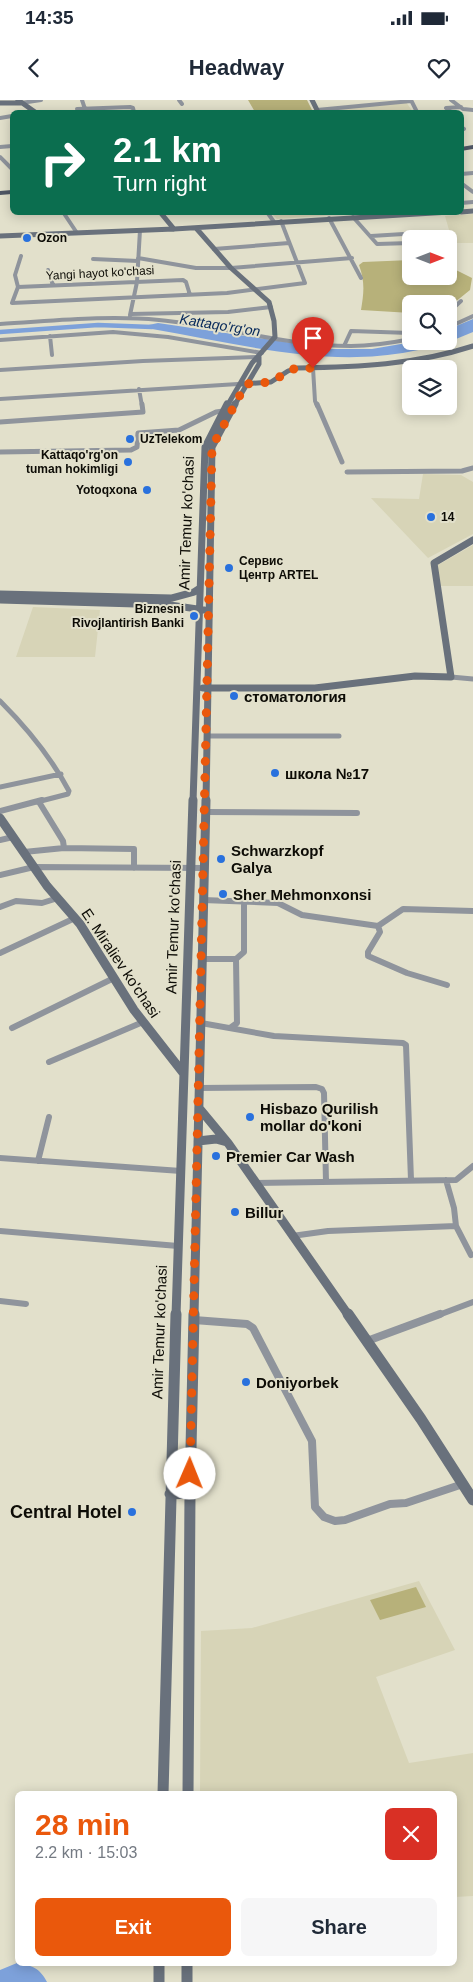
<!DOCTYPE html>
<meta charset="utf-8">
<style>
:root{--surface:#fff;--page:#f6f6f7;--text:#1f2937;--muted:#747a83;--accent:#ea580c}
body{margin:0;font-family:Helvetica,sans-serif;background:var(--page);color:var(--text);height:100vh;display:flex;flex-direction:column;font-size:19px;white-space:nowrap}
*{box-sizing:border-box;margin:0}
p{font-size:16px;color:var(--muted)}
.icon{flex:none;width:28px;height:28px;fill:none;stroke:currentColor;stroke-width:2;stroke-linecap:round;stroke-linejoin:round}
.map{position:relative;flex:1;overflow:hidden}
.panel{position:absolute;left:15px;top:1691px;width:442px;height:175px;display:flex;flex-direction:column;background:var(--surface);border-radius:8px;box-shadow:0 2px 12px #0003}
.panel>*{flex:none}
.top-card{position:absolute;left:10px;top:10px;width:454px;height:105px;border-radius:8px;box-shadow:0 2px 12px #0003;background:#0b6e4f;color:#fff;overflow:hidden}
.needle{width:32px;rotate:90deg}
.tools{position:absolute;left:402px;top:130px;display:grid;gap:10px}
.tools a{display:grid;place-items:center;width:55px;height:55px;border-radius:8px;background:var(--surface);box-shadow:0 2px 12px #0003;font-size:25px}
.pin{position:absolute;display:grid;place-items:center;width:42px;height:42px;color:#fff;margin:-51px -21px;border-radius:50% 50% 50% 0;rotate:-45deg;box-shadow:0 0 5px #0007}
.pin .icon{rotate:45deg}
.me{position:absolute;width:55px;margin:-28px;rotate:1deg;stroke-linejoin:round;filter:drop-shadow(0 0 4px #0008)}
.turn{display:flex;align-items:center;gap:18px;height:105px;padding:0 20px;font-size:22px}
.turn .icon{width:65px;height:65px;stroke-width:2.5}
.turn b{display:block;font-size:35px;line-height:42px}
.round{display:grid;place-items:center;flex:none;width:52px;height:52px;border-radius:8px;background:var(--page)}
.head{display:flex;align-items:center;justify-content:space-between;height:85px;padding:0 20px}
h1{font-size:30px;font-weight:700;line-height:38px;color:var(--accent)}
.action{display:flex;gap:10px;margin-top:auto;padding:10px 20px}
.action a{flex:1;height:58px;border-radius:8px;background:var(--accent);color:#fff;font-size:20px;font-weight:700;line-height:58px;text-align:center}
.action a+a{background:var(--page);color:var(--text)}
.status{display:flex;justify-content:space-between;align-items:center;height:35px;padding:0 25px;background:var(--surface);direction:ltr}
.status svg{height:14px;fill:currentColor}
header{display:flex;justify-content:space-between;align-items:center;height:65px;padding:0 20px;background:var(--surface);font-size:22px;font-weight:700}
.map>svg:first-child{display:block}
.built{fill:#d7d4b7}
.green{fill:#b7b17a}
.water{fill:#7da1da}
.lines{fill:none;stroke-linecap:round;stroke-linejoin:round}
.canal{stroke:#7da1da;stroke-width:4.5}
.street-far3{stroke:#8f949c;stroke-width:4}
.street-far2{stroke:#8f949c;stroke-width:5}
.street-far1{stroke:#8f949c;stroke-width:6}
.street{stroke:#8f949c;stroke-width:8}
.secondary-far3{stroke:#69717c;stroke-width:5}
.secondary-far2{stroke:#69717c;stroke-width:7}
.secondary-far1{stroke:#69717c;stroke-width:9}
.secondary{stroke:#69717c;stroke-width:11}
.primary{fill:#4f5765;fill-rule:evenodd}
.route{stroke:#ea580c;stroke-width:9;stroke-dasharray:0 16.2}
.poi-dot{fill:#2971dd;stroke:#e2e0cb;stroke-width:2}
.labels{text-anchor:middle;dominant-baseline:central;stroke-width:4;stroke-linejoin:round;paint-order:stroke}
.far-poi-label{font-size:12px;font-weight:bold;fill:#0d0c06;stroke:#e2e0cb;text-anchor:start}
.far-street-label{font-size:12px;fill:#0d0c06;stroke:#e2e0cb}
.far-water-label{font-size:14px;font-style:italic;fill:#06285a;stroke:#e2e0cb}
.street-label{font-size:15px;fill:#0d0c06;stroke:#e2e0cb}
.poi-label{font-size:15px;font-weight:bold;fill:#0d0c06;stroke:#e2e0cb;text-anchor:start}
.near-poi-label{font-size:18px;font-weight:bold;fill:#0d0c06;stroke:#e2e0cb;text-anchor:end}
</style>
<div class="status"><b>14:35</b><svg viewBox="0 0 49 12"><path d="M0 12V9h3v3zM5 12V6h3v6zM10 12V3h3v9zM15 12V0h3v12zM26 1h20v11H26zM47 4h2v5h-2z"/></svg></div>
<header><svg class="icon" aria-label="back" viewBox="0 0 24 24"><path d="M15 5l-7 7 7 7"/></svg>Headway<svg class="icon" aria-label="heart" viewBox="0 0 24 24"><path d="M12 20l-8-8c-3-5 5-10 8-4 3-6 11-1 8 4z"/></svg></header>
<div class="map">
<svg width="473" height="1882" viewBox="0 0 473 1882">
<rect width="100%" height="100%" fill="#e2e0cb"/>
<path class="built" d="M406 2 413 12H324L323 11Z
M332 113V115L277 119 271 113Z
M473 114V143H450L444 131 449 130 445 116Z
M423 374 461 375 473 382V434L428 458 371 398 419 399Z
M473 445V486H439L438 465Z
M33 507 100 510 95 557H16Z
M419 1481 455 1550 376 1577 409 1663 473 1653V1796L455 1797V1694H200L201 1531 252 1528Z"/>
<path class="green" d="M248 0H307L313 12H255Z
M449 159H453L454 169 472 178 470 190 449 207V204H411V213L361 210C364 193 365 181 359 165L363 162 411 160V176H449Z
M416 1487 426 1507 380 1520 370 1500Z"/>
<path class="water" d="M473 219V232C364 280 264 248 152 229L144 226 158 223 333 249H372L418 241H449V229Z
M17 1863C31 1865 40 1868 47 1882H0V1870Z"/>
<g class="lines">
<path class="canal" d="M0 232 98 225 152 227"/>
<path class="street-far3" d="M82 0 85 9
M179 0 182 4
M411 0 417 12
M451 0 463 9 473 10
M21 3 41 0
M77 9 130 7 133 8 134 12
M317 10 411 1
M451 12 446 8 461 7
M0 18 12 16
M461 27 464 29
M0 47 12 46
M0 57 12 69
M461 74 473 73
M461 83 473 92
M461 103 473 102
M63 112 77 133
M267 112 274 122
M345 113 351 112
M353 117 377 144 411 143
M329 118 361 178
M371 136 420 133 425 139
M214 149 289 143
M21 156 15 175 18 187 12 203 227 193 305 183 281 121
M138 158 196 168H231L352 158
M93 159 138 161
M48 170 53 185
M18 187 183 180 186 182 190 195
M449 212 461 201
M131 214 228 212 271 207
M130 215 137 182 140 130
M0 224C53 221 106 215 159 220 223 226 286 246 351 246 371 246 391 243 411 239
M449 227 473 216
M50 236 52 255
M0 240 113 232 168 237 262 253
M344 246 351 231 410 233
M313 268 315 301 317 306
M0 270 143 261 259 257
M139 289 142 306
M0 299 238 284"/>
<path class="street-far2" d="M317 304 342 362
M0 322 143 312 142 304
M0 352 131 350 137 347 138 333 179 330 216 312 223 311
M347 372 462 371 473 368
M451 577 473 579
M0 601C27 628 51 657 69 691L68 694 37 702
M207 636H339
M0 687 61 674"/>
<path class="street-far1" d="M39 702 63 741 64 748
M0 711 42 700
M205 712 357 713
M0 740 13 737
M24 752 64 748 134 749V768
M0 775 34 767 204 768
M203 800 278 803 302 815 378 826 403 809 473 811
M0 807 16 801 42 803 58 798
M378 826 380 832 368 852V856L407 873 447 885
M0 853 75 818
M202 859H236L244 852V801
M201 923 274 936 403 943 406 945 411 1080
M12 928 114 878
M230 928 237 923 236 859
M49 962 143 922
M199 988 316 987 322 989 324 993 326 1082
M0 1058 181 1071
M38 1061 49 1017
M446 1080 454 1108 456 1126 471 1155
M255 1083 456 1080 473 1066
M0 1131 178 1146
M292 1136 328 1131 456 1126
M0 1201 26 1204
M436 1216 473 1202"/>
<path class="street" d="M194 1220 247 1224 253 1228 312 1341 315 1407 324 1417 335 1421 345 1420 390 1404 406 1403 463 1384
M367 1241 440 1214"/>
<path class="secondary-far3" d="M18 0 35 12
M312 0 318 12
M0 3H21
M160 112 174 129
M461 112 473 111
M196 128 231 168 269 202 274 221 275 237 252 263 227 306
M0 136 174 129 450 112
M242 284 271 282 288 271 297 268C357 267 415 265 473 246
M234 306 259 264V257"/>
<path class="secondary-far2" d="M0 494 172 498 194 492 200 488
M0 500 170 505 204 510
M203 588H315L415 576 451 577 434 463 473 440
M193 702 205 347 227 304
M206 702 212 347 235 304"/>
<path class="secondary-far1" d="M0 718 47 786 80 824 134 910 184 974
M199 1008 228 1043 349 1216
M198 1041 216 1039 227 1042
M176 1216 193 700
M194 1216 206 700"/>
<path class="secondary" d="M348 1214 421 1319 473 1400
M170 1394 190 1393
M163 1694 176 1214
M188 1694 190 1393 194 1214
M159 1864V1882
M187 1864V1882"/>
<path class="primary" d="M473 45V49L461 51V47Z
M12 90V94L0 95V91Z"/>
</g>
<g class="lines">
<path class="route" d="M190 1374 212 347 246 284 271 282 293 269 313 268"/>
</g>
<g class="poi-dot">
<circle cx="27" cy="138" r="5"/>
<circle cx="130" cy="339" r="5"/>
<circle cx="128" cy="362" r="5"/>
<circle cx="147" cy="390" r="5"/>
<circle cx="431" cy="417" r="5"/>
<circle cx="229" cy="468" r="5"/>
<circle cx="194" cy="516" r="5"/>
<circle cx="234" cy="596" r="5"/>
<circle cx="275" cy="673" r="5"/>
<circle cx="221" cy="759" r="5"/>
<circle cx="223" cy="794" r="5"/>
<circle cx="250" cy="1017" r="5"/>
<circle cx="216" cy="1056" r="5"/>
<circle cx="235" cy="1112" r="5"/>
<circle cx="246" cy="1282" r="5"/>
<circle cx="132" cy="1412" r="5"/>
</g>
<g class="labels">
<g class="far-poi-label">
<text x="37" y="138">Ozon</text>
<text x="140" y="339">UzTelekom</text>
<text x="118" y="355" text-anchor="end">Kattaqo'rg'on<tspan x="118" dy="14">tuman hokimligi</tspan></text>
<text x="137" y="390" text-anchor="end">Yotoqxona</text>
<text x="441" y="417">14</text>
<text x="239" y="461">Сервис<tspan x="239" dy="14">Центр ARTEL</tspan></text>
<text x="184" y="509" text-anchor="end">Biznesni<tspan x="184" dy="14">Rivojlantirish Banki</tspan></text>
</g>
<g class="far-street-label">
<text transform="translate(100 173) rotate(-3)">Yangi hayot ko'chasi</text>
</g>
<g class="far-water-label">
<text transform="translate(220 225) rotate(9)">Kattaqo'rg'on</text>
</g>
<g class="street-label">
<text transform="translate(186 423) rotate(-88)">Amir Temur ko'chasi</text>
<text transform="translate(173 827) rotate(-88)">Amir Temur ko'chasi</text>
<text transform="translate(121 863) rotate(56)">E. Miraliev ko'chasi</text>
<text transform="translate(159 1232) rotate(-88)">Amir Temur ko'chasi</text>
</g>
<g class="poi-label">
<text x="244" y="596">стоматология</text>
<text x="285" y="673">школа №17</text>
<text x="231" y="750">Schwarzkopf<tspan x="231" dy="17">Galya</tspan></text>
<text x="233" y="794">Sher Mehmonxonsi</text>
<text x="260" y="1008">Hisbazo Qurilish<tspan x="260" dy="17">mollar do'koni</tspan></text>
<text x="226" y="1056">Premier Car Wash</text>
<text x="245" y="1112">Billur</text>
<text x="256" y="1282">Doniyorbek</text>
</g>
<g class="near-poi-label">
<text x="122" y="1412">Central Hotel</text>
</g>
</g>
</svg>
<div class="tools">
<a><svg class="needle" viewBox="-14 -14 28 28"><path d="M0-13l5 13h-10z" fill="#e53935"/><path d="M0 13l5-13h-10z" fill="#747a83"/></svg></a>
<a><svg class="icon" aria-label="search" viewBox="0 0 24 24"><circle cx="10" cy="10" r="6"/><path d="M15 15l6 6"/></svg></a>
<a><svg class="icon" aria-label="layers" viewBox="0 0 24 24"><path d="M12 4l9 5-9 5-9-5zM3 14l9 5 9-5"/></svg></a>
</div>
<div class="pin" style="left:313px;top:268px;background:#d93025"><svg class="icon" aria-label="arrive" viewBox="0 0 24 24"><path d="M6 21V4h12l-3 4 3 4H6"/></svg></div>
<svg class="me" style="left:190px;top:1374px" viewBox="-20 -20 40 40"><circle r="19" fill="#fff"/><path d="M0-13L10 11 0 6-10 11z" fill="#ea580c"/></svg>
<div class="top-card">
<div class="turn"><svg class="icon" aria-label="right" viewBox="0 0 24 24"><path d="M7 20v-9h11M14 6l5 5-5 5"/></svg><div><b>2.1 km</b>Turn right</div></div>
</div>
<section class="panel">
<div class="head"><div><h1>28 min</h1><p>2.2 km · 15:03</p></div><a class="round" style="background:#d93025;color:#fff"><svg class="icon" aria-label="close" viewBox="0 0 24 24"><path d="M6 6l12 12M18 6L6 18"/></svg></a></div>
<div class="action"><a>Exit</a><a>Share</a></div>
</section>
</div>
